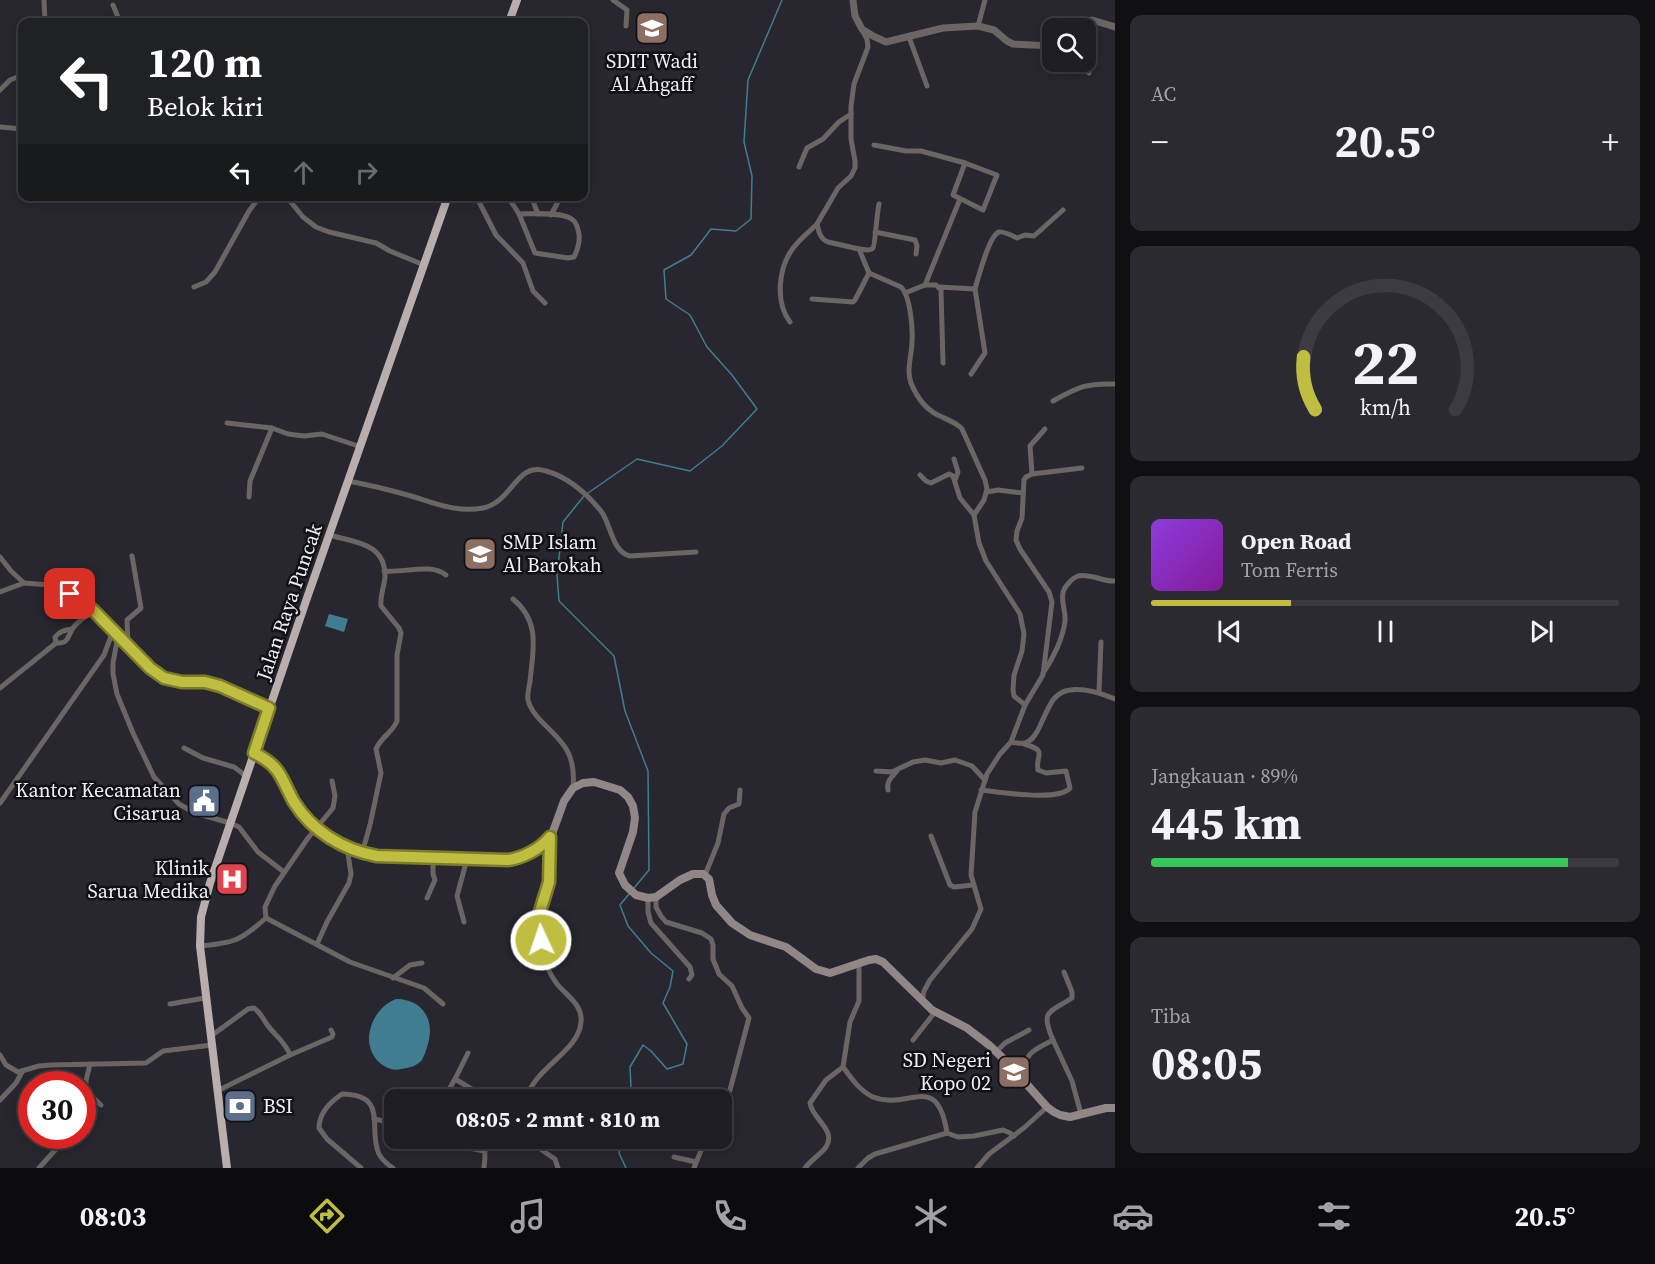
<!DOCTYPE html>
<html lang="id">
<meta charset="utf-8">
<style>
:root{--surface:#1e1d23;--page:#2b2a30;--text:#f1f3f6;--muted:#a1a2a6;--line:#3c3b41;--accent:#bfbe41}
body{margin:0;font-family:"Source Serif 4",serif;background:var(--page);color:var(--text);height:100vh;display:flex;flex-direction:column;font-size:22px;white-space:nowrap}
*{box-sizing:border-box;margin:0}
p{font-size:20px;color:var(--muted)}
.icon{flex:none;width:33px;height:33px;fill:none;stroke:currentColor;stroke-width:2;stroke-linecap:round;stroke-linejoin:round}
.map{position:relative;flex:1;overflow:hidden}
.details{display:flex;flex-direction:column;gap:15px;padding:15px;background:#101013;width:540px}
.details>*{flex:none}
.guide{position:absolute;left:18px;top:18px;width:570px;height:183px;border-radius:12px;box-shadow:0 3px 15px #0003,0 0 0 2px var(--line);background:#202124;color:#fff;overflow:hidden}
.controls{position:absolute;left:1042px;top:18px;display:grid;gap:12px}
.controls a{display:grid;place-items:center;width:54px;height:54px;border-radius:12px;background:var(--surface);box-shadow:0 3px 15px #0003,0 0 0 2px var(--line);font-size:30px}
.speed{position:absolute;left:18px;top:1071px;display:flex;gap:12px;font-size:30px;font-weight:700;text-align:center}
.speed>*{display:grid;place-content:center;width:78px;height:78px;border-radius:50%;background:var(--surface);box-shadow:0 3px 15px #0003,0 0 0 2px var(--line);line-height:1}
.speed .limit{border:9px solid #d22;background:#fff;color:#111}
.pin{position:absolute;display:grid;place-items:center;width:51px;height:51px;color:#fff;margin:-26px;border-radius:12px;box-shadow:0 3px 9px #0006}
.me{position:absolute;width:66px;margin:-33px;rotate:357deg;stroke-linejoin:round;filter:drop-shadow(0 0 4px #0008)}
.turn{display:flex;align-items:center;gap:21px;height:126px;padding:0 30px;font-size:27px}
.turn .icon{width:78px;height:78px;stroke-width:2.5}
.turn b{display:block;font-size:42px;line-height:51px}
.lanes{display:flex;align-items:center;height:57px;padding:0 30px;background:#0003;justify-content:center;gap:30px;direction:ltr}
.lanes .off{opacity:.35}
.big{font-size:45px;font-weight:700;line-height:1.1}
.details .tile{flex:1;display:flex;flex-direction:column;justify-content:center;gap:9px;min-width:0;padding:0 21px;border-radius:12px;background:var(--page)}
.details .dial{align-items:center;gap:0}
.dial svg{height:156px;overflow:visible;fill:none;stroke:var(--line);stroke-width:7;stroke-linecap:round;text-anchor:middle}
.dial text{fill:var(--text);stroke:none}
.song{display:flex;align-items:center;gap:18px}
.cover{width:72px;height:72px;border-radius:9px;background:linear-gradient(135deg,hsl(270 70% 55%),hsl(290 70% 35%))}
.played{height:6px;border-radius:3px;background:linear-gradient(90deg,var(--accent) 30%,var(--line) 30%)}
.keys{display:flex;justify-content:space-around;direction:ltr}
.heat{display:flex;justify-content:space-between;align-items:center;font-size:33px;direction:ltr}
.charge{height:9px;border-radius:4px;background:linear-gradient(90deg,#34c759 89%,var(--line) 0)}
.trip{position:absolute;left:384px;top:1089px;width:348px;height:60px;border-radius:12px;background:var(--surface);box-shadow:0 3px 15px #0003,0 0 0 2px var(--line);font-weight:700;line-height:60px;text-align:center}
.dock{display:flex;height:96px;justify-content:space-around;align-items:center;background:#0c0c0e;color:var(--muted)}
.dock .icon{width:42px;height:42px}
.dock .current{color:var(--accent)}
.dock b{font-size:27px;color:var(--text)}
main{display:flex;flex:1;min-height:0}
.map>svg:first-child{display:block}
.water{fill:#417d91}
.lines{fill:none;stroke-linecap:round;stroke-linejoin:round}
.stream{stroke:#417d91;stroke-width:1.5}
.minor{stroke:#6b6564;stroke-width:5}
.tertiary{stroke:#6b6564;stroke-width:7}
.secondary{stroke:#908786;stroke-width:8}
.trunk{stroke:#baaeac;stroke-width:8}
.route-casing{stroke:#7c7c2a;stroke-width:15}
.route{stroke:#bfbe41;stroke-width:10}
.labels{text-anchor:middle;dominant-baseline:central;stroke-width:5;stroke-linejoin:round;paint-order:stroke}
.poi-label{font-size:20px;fill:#efeff5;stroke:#111014;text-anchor:end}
.street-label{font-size:20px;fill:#efeff5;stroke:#111014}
</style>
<main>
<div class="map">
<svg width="1115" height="1168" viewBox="0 0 1115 1168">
<rect width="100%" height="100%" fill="#28272f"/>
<g class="water">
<polygon points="329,614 348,619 344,632 325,626"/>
<path d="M396 999C424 999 436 1022 427 1047 426 1051 424 1056 422 1060 417 1066 409 1068 401 1069 393 1071 386 1068 380 1063 358 1044 372 1008 396 999Z"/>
</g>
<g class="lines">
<g class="stream">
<polyline points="588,493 637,459 690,471 722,446 757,409 732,375 707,347 690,315 666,299 664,270 691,255 711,229 736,231 751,219 752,176 744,142 748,80 782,0"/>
<polyline points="584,496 563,522 557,575 559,601 614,656 625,711 648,771 649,870 634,888"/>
<polyline points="629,894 620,905 628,926 651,953 673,971 670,987 663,1003 687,1044 683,1064 667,1069 651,1051 643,1045 630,1067 631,1088 630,1100"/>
<polyline points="623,1138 619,1153 626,1168"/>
</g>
<g class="minor">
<polyline points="44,0 45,22"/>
<polyline points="613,0 627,10 626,26"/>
<polyline points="113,5 120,22"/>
<polyline points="978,26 985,0"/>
<path d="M862 30 867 39 868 47 854 84 851 106V139L855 161V168L851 176 838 188 817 224C819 232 820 239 828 242L859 249 869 273 901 287C910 295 913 328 912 341 912 355 906 370 911 383 917 398 927 411 942 417 950 421 957 423 962 429L985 480 987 489 984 500 974 515"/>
<polyline points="909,37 927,86"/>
<polyline points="1078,62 1089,73"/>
<polyline points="0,90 10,80 22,75"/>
<polyline points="0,127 22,129"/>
<polyline points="874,145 906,151 921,151 965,163"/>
<polygon points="965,163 997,175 983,210 953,195"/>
<polyline points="799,167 807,148 823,139 839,122 851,114"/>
<polyline points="286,196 303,217 316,227 329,232 376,243 390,251 424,265"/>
<polyline points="476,196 496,235 523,263 533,291 545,303"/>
<path d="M506 196 512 203 519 214 535 253 568 258 574 257C578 249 580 242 579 234 578 229 577 224 574 221 566 211 531 214 519 214"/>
<polyline points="531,196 538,214"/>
<polyline points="551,215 561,196"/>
<polyline points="875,232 915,240 917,246 916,254"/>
<path d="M859 249C864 249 869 252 873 248 875 246 877 211 879 204"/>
<polyline points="925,285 960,199"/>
<polyline points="194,287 206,282 215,272 249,211 260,196"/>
<polyline points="939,287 975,289 985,353 971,374"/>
<path d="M975 289C978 279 989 235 999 232 1003 231 1013 236 1017 238L1025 235 1034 236 1063 210"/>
<polyline points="905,293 925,285 936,285 941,290 943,363"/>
<polyline points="812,299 853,302 855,300 869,273"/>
<path d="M790 322C775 302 778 267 794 247 800 239 809 232 817 224"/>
<path d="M1053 401C1078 387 1086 383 1115 384"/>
<polyline points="227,423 272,428 288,434 304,436 322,434 361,447"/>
<polyline points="954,459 958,472 955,480"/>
<polyline points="1032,474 1030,446 1045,429"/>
<polyline points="920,475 926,481 931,483 949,474 953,476 960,498 974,515 979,543 986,561 1020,614 1024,634 1022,651 1014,675 1013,690 1014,696 1025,705"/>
<path d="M348 481C370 485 390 490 411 496 435 503 457 513 483 508 513 502 516 461 546 471 568 477 587 494 601 511 611 524 612 552 630 556L696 552"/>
<polyline points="987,492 998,490 1023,493"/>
<polyline points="249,497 250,481 272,428"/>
<path d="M329 535C354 542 386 543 385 577 384 587 380 596 381 606L399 628 401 633 397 655V721C393 732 381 737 376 749L381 773 370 825 362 853"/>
<polyline points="0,557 11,571 24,583 50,585 66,592 79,600 93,610 150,668 164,678 177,682 205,682 220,686 269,708"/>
<path d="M384 571C404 573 431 563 446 575"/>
<polyline points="0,592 24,583"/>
<path d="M513 599C541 622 533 650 530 681 529 687 527 694 528 700 530 709 537 717 543 723 565 744 576 755 573 788"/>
<polyline points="118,636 113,663 113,674 117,694 133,733 154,777 179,804 195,813 230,823 239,827 258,852 284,872"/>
<path d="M56 643 55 637C60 631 65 630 72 629"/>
<polyline points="128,645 127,620 141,608 132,556"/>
<path d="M1043 673C1053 659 1063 638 1065 621 1066 612 1061 603 1063 593 1064 587 1072 578 1078 576 1090 573 1103 582 1115 581"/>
<path d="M0 688 56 643C70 644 67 636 73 628 78 621 87 616 93 610"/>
<polyline points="1099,692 1101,642"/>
<path d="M1011 742C1016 743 1021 744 1025 743 1032 741 1035 735 1038 730 1043 720 1047 709 1053 700 1067 681 1098 692 1115 699"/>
<polyline points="184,748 203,758 234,767 246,776"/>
<polyline points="876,771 892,772 913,762 925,760 941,763 955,760 972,766 985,780"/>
<path d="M888 790C886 781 892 777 897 771"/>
<path d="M981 790C1000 792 1058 802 1070 788L1066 771 1046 773 1038 770C1035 754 1049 751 1024 744"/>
<polyline points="0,803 104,655 113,631"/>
<polyline points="931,836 950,885 954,887 973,885"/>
<polyline points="705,875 718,843 724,814 729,808 739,804 740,790"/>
<polyline points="656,897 656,907 661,916 666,922 702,933 711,939 713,945 713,959 719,974 732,986 742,1008 749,1018 730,1090 722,1108"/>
<polyline points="427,898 435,880 433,874 433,858"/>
<polyline points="648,898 648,912 651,923 690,967 692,975 689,979"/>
<polyline points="266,918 350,962 424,988 443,1004"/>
<polyline points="266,918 265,907 275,886 308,838 333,808 335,796 332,781"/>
<polyline points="464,922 457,896 467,859"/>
<polyline points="317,944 327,922 349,883 351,874 347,847"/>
<path d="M200 946C234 943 240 941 266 918"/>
<path d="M859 963V1001L850 1022 843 1067C851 1078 860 1091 873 1097 909 1111 937 1070 947 1133L958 1137 974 1136 1003 1130 1010 1133 1014 1136"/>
<polyline points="393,978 410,965 422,963"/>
<polyline points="922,1001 924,991 930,980 972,929 981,909 971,875 975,812 987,774 1000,754 1011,742 1025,705 1043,675 1052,602 1049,592 1020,549 1016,540 1017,531 1022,518 1024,480 1026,477 1032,474 1082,468"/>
<polyline points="170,1004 205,998"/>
<path d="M211 1036 248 1009 254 1008C260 1012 262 1017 266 1023 274 1035 285 1041 290 1055L217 1091"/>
<polyline points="913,1040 935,1012"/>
<polyline points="1053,1040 1072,1081 1081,1114"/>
<polyline points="996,1052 1005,1043 1029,1030"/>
<polyline points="0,1055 6,1065 18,1072 39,1066 51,1065 146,1063 163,1051 212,1045"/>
<polyline points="290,1055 332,1037 333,1034 331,1030"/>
<polyline points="90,1064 86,1081 86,1091 101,1105"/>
<path d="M1020 1077C1027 1052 1031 1051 1053 1040 1040 1010 1049 1013 1072 998V992L1064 972"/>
<polyline points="455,1079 468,1053"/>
<polyline points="0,1100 16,1083 22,1072"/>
<polyline points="443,1100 455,1079 490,1100"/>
<path d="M526 1100C533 1068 579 1052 581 1022 583 1005 567 996 557 984 552 977 547 968 545 960 542 948 536 926 539 914 541 904 547 894 549 883 552 869 549 852 551 837"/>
<polyline points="374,1119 394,1123"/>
<polyline points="438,1138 457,1146 485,1151"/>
<polyline points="484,1138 485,1157 484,1168"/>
<polyline points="524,1138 555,1159 558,1168"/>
<polyline points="678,1138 702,1146"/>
<polyline points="674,1157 696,1162"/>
<polyline points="39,1168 57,1148 64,1136"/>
<path d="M361 1168 327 1139 319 1128C319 1113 330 1102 342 1094 390 1095 367 1128 379 1154 382 1160 387 1164 393 1168"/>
<polyline points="694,1168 706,1138"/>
<path d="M805 1168C811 1160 821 1154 826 1147 837 1130 812 1119 810 1103L826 1080 843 1067"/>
<polyline points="858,1168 868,1158 875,1154 947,1133"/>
<polyline points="977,1168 989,1154 1025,1127 1047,1107"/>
</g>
<g class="tertiary">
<polyline points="853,0 855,16 862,29 873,36 886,42 943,28 978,26 994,30 1007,41 1013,44 1053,46"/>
<polyline points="1084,28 1085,23 1092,20 1115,27"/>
</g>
<path class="secondary" d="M254 753C282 767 280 778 294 802 312 833 347 853 383 857L508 860 517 858 539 847 551 837 564 801 573 788 583 783 594 782 620 790 628 797 633 806 635 818 633 832 619 873 625 885 636 895 648 898 656 897 680 880 693 874H703L709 879 712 895 716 905 732 923 750 935 786 947 816 969 830 973 869 960 876 959 883 962 932 1010 967 1028 989 1045 1007 1062 1047 1107 1054 1112 1060 1115 1070 1117 1106 1108H1115"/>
<g class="trunk">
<polyline points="509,22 517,0"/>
<polyline points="227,1168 200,946 201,917 210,883 307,598 448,196"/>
</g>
</g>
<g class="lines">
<g class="route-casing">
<path id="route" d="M70 594 93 610 150 668 164 678 182 682H205L220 686 269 708 254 753C282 767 280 777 294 802 312 831 343 850 377 856L508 860C523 858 540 849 550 837L549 882 538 918 541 940"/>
</g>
<use href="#route" class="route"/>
</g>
<defs>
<g id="school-square" transform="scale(1.725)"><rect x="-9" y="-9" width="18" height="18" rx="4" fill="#8d6e63" stroke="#111014"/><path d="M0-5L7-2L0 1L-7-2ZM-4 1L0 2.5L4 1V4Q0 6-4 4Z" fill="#fff"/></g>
<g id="civic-square" transform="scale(1.725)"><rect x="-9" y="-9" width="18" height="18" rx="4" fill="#5c6f8a" stroke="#111014"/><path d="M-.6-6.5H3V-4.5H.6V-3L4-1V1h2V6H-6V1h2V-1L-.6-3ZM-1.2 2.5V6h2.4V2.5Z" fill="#fff"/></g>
<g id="hospital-square" transform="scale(1.725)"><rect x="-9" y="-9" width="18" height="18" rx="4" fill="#e0444e" stroke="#111014"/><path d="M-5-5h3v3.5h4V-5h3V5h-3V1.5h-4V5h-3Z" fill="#fff"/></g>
<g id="bank-square" transform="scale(1.725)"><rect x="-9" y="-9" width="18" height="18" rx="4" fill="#5c6f8a" stroke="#111014"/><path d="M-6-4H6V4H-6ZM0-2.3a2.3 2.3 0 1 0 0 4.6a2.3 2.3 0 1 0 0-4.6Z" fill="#fff"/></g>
</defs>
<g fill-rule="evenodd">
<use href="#school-square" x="652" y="28"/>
<use href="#school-square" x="480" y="554"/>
<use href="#civic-square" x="204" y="801"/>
<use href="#hospital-square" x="232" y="879"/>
<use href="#school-square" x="1014" y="1072"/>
<use href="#bank-square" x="240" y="1106"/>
</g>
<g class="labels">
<g class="poi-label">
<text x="652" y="61" text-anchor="middle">SDIT Wadi<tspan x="652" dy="23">Al Ahgaff</tspan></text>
<text x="503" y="542" text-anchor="start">SMP Islam<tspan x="503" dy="23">Al Barokah</tspan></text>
<text x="181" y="790">Kantor Kecamatan<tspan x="181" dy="23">Cisarua</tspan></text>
<text x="209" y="868">Klinik<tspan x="209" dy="23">Sarua Medika</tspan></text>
<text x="991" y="1060">SD Negeri<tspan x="991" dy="23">Kopo 02</tspan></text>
<text x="263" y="1106" text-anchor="start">BSI</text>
</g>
<g class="street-label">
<text transform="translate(289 602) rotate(-71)">Jalan Raya Puncak</text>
</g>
</g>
</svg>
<div class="controls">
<a><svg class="icon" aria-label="search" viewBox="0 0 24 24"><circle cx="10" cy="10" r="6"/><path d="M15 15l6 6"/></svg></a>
</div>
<div class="speed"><div class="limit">30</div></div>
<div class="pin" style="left:70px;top:594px;background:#d93025"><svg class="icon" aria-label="arrive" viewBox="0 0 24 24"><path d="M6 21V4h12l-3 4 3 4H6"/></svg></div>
<svg class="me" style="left:541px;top:940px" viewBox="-20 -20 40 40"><circle r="17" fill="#bfbe41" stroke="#fff" stroke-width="3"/><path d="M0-11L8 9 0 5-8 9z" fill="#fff"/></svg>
<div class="trip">08:05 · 2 mnt · 810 m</div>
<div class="guide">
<div class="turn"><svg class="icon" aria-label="left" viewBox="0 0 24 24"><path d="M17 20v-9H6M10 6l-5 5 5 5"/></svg><div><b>120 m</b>Belok kiri</div></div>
<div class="lanes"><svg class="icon" aria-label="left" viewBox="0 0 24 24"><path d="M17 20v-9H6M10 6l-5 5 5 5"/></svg><svg class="icon off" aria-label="ahead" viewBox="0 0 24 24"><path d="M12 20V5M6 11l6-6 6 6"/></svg><svg class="icon off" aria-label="right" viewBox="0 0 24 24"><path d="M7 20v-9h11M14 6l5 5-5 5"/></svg></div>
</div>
</div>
<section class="details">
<div class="tile"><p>AC</p>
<div class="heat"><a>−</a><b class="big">20.5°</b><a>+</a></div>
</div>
<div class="tile dial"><svg viewBox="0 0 100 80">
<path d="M14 69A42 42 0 1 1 86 69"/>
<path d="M14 69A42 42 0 0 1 8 42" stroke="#bfbe41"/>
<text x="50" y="56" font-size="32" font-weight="700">22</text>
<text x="50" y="72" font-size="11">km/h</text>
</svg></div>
<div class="tile">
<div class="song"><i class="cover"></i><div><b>Open Road</b><p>Tom Ferris</p></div></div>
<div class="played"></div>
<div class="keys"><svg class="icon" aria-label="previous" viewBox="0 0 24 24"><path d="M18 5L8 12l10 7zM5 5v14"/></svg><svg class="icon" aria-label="pause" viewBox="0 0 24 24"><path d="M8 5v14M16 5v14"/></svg><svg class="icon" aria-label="next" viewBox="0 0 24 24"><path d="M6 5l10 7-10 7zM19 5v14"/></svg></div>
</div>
<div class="tile"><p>Jangkauan · 89%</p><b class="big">445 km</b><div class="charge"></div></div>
<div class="tile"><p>Tiba</p><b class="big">08:05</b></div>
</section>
</main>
<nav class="dock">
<b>08:03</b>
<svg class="icon current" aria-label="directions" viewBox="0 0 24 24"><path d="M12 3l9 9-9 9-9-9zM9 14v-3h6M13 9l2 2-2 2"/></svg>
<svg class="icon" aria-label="music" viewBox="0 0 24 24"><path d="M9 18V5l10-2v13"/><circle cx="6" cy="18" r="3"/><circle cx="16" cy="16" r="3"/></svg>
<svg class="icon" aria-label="phone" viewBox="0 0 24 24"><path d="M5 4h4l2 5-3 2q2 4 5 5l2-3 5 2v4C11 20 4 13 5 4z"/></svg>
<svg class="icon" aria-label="climate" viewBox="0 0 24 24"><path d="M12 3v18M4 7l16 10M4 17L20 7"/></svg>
<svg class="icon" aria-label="car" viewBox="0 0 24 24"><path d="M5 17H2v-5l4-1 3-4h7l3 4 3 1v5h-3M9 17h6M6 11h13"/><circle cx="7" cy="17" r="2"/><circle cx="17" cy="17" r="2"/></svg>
<svg class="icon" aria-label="filters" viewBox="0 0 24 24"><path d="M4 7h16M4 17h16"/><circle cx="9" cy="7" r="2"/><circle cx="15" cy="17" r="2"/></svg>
<b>20.5°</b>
</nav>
